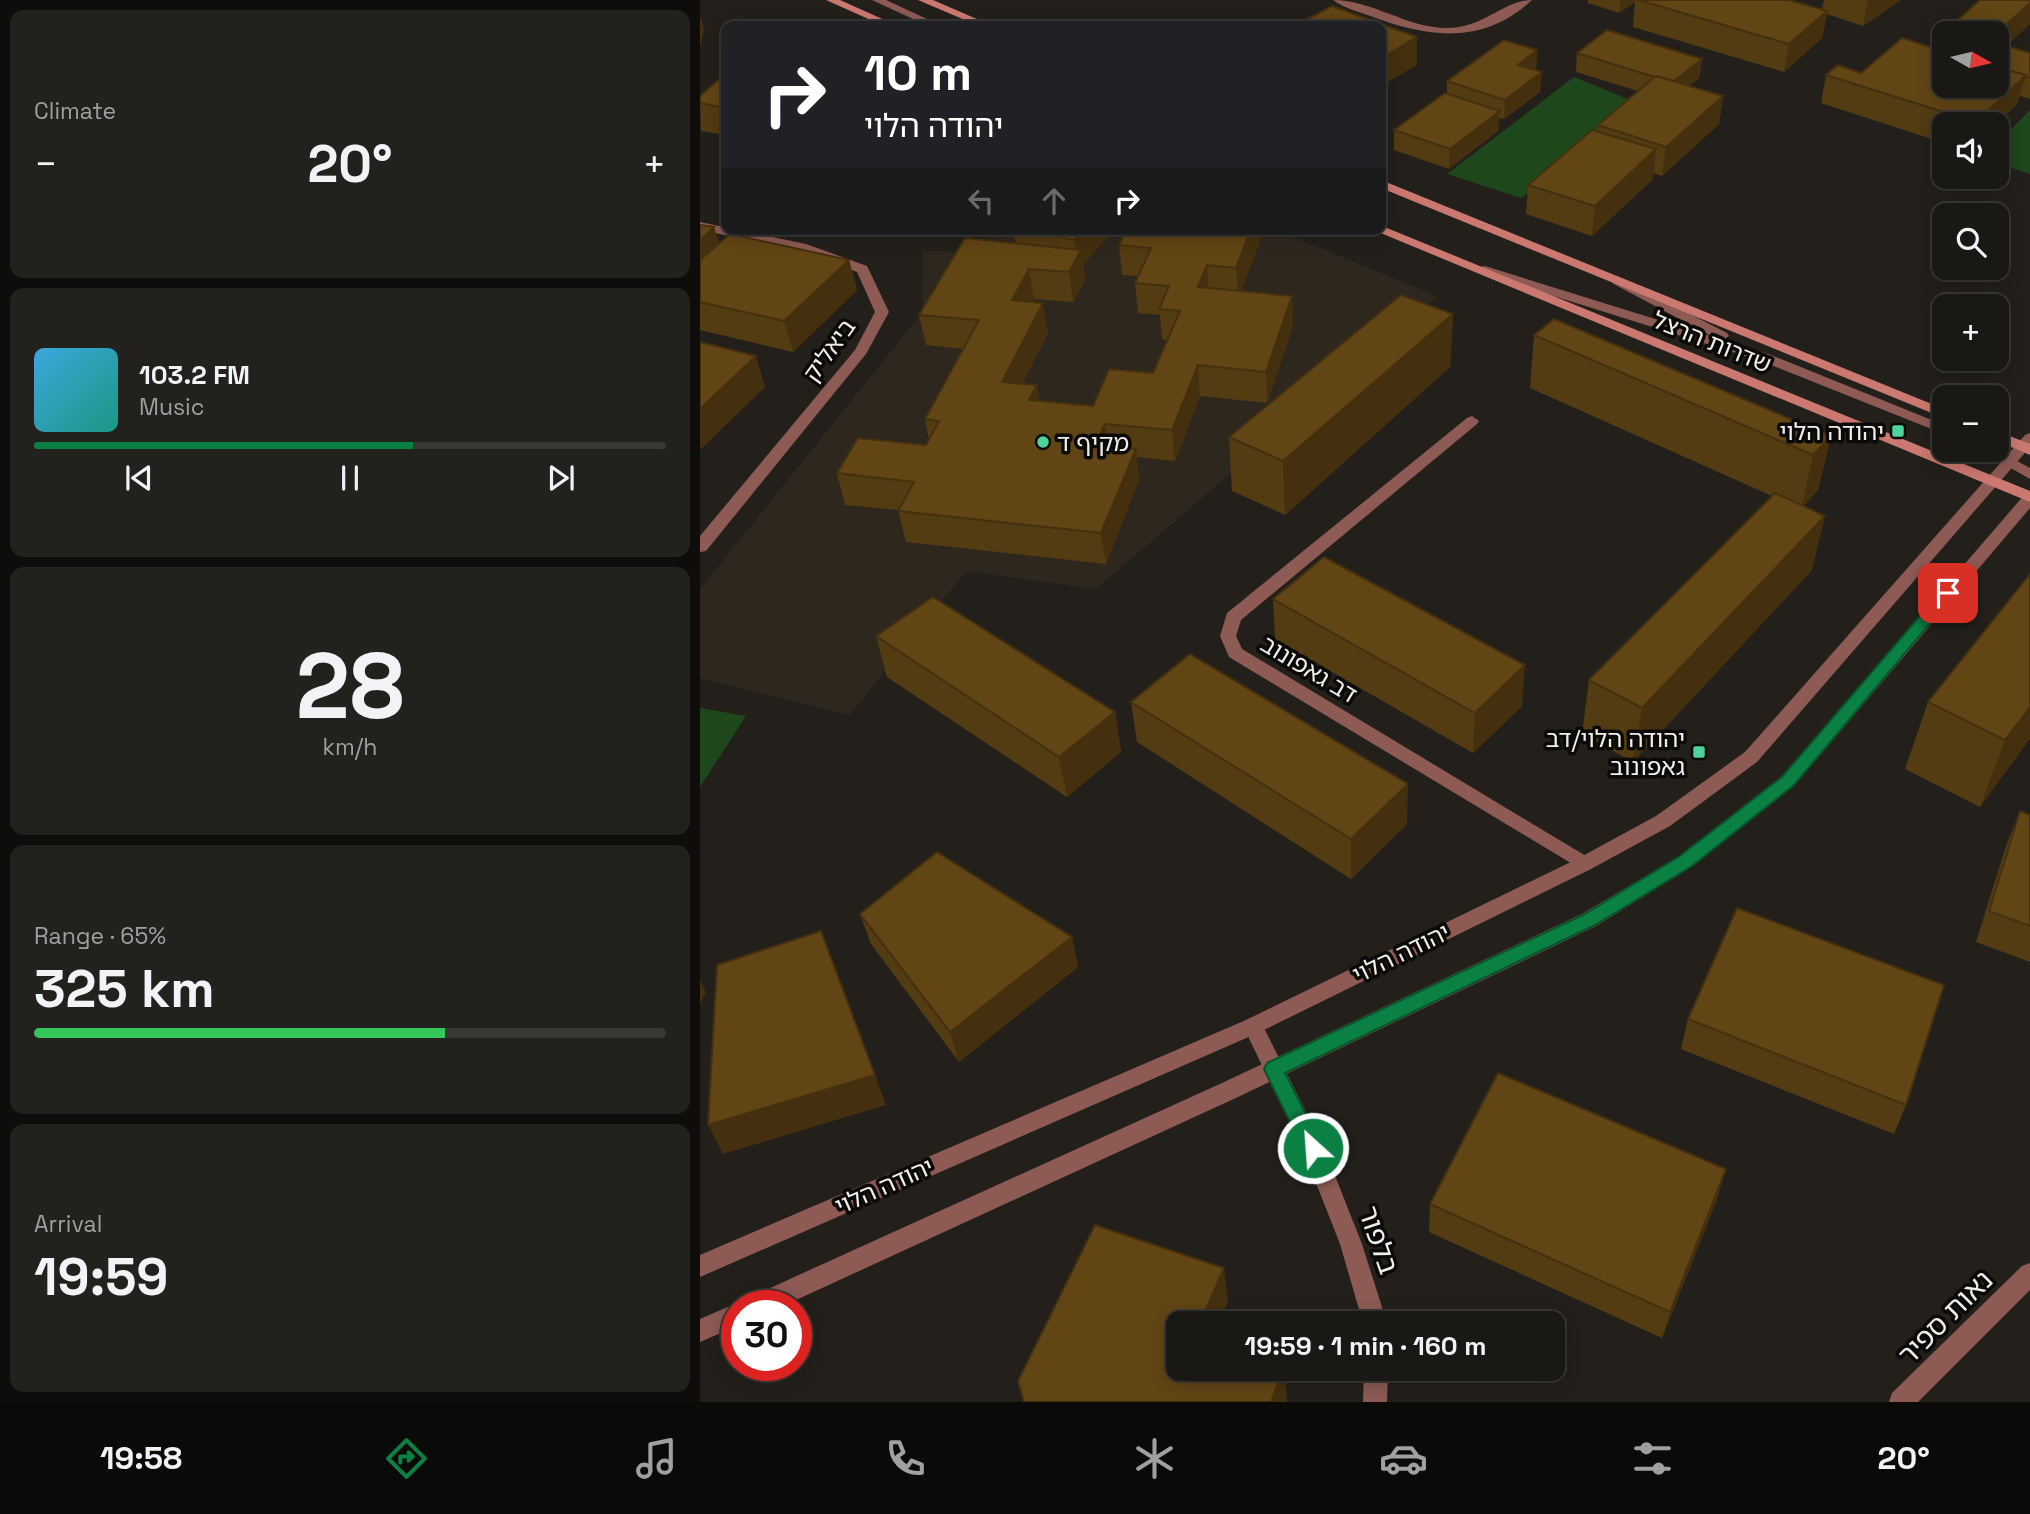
<!DOCTYPE html>
<meta charset="utf-8">
<style>
:root{--surface:#1a1815;--page:#23211e;--text:#f1f3f6;--muted:#9fa0a0;--line:#383734;--accent:#0b8043}
body{margin:0;font-family:"Space Grotesk","Noto Sans Hebrew",sans-serif;background:var(--page);color:var(--text);height:100vh;display:flex;flex-direction:column;font-size:26px;white-space:nowrap}
*{box-sizing:border-box;margin:0}
p{font-size:23px;color:var(--muted)}
.icon{flex:none;width:38px;height:38px;fill:none;stroke:currentColor;stroke-width:2;stroke-linecap:round;stroke-linejoin:round}
.map{position:relative;flex:1;overflow:hidden}
.details{display:flex;flex-direction:column;gap:10px;padding:10px;background:#0e0d0c;width:700px}
.details>*{flex:none}
.guide{position:absolute;left:21px;top:21px;width:665px;height:214px;border-radius:14px;box-shadow:0 4px 18px #0003,0 0 0 2px var(--line);background:#202124;color:#fff;overflow:hidden}
.needle{width:46px;rotate:98deg}
.controls{position:absolute;left:1232px;top:21px;display:grid;gap:14px}
.controls a{display:grid;place-items:center;width:77px;height:77px;border-radius:14px;background:var(--surface);box-shadow:0 4px 18px #0003,0 0 0 2px var(--line);font-size:35px}
.speed{position:absolute;left:21px;top:1290px;display:flex;gap:14px;font-size:35px;font-weight:700;text-align:center}
.speed>*{display:grid;place-content:center;width:91px;height:91px;border-radius:50%;background:var(--surface);box-shadow:0 4px 18px #0003,0 0 0 2px var(--line);line-height:1}
.speed .limit{border:10px solid #d22;background:#fff;color:#111}
.pin{position:absolute;display:grid;place-items:center;width:60px;height:60px;color:#fff;margin:-30px;border-radius:14px;box-shadow:0 4px 10px #0006}
.me{position:absolute;width:77px;margin:-38px;rotate:334deg;stroke-linejoin:round;filter:drop-shadow(0 0 5px #0008)}
.turn{display:flex;align-items:center;gap:24px;height:147px;padding:0 28px;font-size:32px}
.turn .icon{width:91px;height:91px;stroke-width:2.5}
.turn b{display:block;font-size:49px;line-height:60px}
.lanes{display:flex;align-items:center;height:66px;padding:0 28px;background:#0003;justify-content:center;gap:35px;direction:ltr}
.lanes .off{opacity:.35}
.big{font-size:52px;font-weight:700;line-height:1.1}
.details .tile{flex:1;display:flex;flex-direction:column;justify-content:center;gap:10px;min-width:0;padding:0 24px;border-radius:14px;background:var(--page)}
.details .dial{align-items:center;gap:0}
.dial b{font-size:91px;line-height:1}
.song{display:flex;align-items:center;gap:21px}
.cover{width:84px;height:84px;border-radius:10px;background:linear-gradient(135deg,hsl(200 70% 55%),hsl(170 70% 35%))}
.played{height:7px;border-radius:4px;background:linear-gradient(90deg,var(--accent) 60%,var(--line) 60%)}
.keys{display:flex;justify-content:space-around;direction:ltr}
.heat{display:flex;justify-content:space-between;align-items:center;font-size:38px;direction:ltr}
.charge{height:10px;border-radius:5px;background:linear-gradient(90deg,#34c759 65%,var(--line) 0)}
.trip{position:absolute;left:466px;top:1311px;width:399px;height:70px;border-radius:14px;background:var(--surface);box-shadow:0 4px 18px #0003,0 0 0 2px var(--line);font-weight:700;line-height:70px;text-align:center}
.dock{display:flex;height:112px;justify-content:space-around;align-items:center;background:#0a0a08;color:var(--muted)}
.dock .icon{width:49px;height:49px}
.dock .active{color:var(--accent)}
.dock b{font-size:32px;color:var(--text)}
main{display:flex;flex:1;min-height:0}
.map>svg:first-child{display:block}
.built{fill:#2e271e}
.green{fill:#1e471b}
.lines{fill:none;stroke-linecap:round;stroke-linejoin:round}
.service{fill:#8d5a54;fill-rule:evenodd}
.minor{fill:#8d5a54;fill-rule:evenodd}
.tertiary{fill:#8d5a54;fill-rule:evenodd}
.secondary{fill:#cb7970;fill-rule:evenodd}
.wall{fill:#533b12}
.shaded-wall{fill:#44300f}
.building{fill:#614515;stroke:#44300f;stroke-width:2}
.route{fill:#0b8043;stroke:#07532c;stroke-width:2}
.poi-dot{fill:#4bd49b;stroke:#0b0a08;stroke-width:2.5}
.labels{text-anchor:middle;dominant-baseline:central;stroke-width:7;stroke-linejoin:round;paint-order:stroke}
.street-label{font-size:24px;fill:#f0eeeb;stroke:#0b0a08}
.poi-label{font-size:24px;fill:#f0eeeb;stroke:#0b0a08;text-anchor:end}
.near-street-label{font-size:28px;fill:#f0eeeb;stroke:#0b0a08}
</style>
<main>
<section class="details">
<div class="tile"><p>Climate</p>
<div class="heat"><a>−</a><b class="big">20°</b><a>+</a></div>
</div>
<div class="tile">
<div class="song"><i class="cover"></i><div><b>103.2 FM</b><p>Music</p></div></div>
<div class="played"></div>
<div class="keys"><svg class="icon" aria-label="previous" viewBox="0 0 24 24"><path d="M18 5L8 12l10 7zM5 5v14"/></svg><svg class="icon" aria-label="pause" viewBox="0 0 24 24"><path d="M8 5v14M16 5v14"/></svg><svg class="icon" aria-label="next" viewBox="0 0 24 24"><path d="M6 5l10 7-10 7zM19 5v14"/></svg></div>
</div>
<div class="tile dial"><b>28</b><p>km/h</p></div>
<div class="tile"><p>Range · 65%</p><b class="big">325 km</b><div class="charge"></div></div>
<div class="tile"><p>Arrival</p><b class="big">19:59</b></div>
</section>
<div class="map">
<svg width="1330" height="1402" viewBox="0 0 1330 1402">
<rect width="100%" height="100%" fill="#23201c"/>
<polygon class="built" points="299,229 574,229 737,296 396,589 266,571 150,715 0,678 0,589 222,313 223,251 276,252"/>
<g class="green">
<polygon points="874,77 942,105 821,198 747,174"/>
<polygon points="1330,110 1330,174 1297,163 1297,144"/>
<polygon points="0,708 46,716 0,787"/>
</g>
<g class="lines">
<g class="service">
<polygon points="172,0 186,0 242,26 228,26"/>
<polygon points="785,266 1013,337 912,283 919,279 924,280 1027,333 1029,336 1023,340 1071,355 1244,425 1244,434 1061,361 780,273 780,267"/>
<polygon points="1279,450 1297,450 1330,468 1330,479"/>
</g>
<g class="minor">
<path d="M633 0C672 0 707 28 747 28 784 28 803 0 832 0 784 45 730 38 673 17 660 12 643 8 633 0Z"/>
<polygon points="0,222 106,244 167,266 189,312 166,354 6,551 0,552 0,536 155,350 175,312 157,272 98,250 0,230"/>
<polygon points="772,416 779,421 777,424 541,620 536,636 542,649 891,859 894,864 891,869 884,871 529,657 520,636 527,613 767,418"/>
<polygon points="553,1017 560,1020 624,1148 662,1244 687,1323 663,1323 640,1244 603,1150 543,1026 546,1020"/>
<polygon points="1330,1263 1330,1290 1218,1402 1189,1402 1192,1393 1322,1266"/>
<polygon points="664,1368 688,1368 687,1402 663,1402"/>
</g>
<g class="tertiary">
<polygon points="1330,433 1330,447 1057,762 970,826 891,869 560,1032 0,1277 0,1255 546,1020 877,859 956,816 1045,752 1325,435"/>
<polygon points="1330,493 1330,508 1094,786 993,866 896,926 538,1097 83,1306 45,1306 48,1298 522,1083 882,914 979,856 1082,776 1325,494"/>
<polygon points="37,1303 44,1306 37,1306 37,1326 0,1342 0,1319"/>
</g>
<g class="secondary">
<polygon points="126,0 140,0 198,26 184,26"/>
<polygon points="218,0 233,0 293,26 279,26"/>
<polygon points="681,180 1244,409 1244,418 681,188"/>
<polygon points="682,226 1330,491 1330,502 671,229 681,229"/>
<polygon points="1297,431 1330,444 1330,455 1297,441"/>
</g>
</g>
<g class="wall">
<polygon points="888,0 1089,0 1122,9 1124,0 1201,0 1163,26 1127,14 1122,38 1084,72 933,27 935,2 919,13 888,3"/>
<polygon points="1330,24 1297,54 1297,33 1249,33 1251,26"/>
<polygon points="837,50 836,69 835,70 840,92 804,119 799,118 798,131 749,169 694,150 694,130 747,94 747,81"/>
<polygon points="877,53 1002,59 999,78 989,86 1023,96 1019,124 962,176 953,173 953,179 892,236 826,214 828,185 897,131 898,125 938,91 876,72"/>
<polygon points="1330,53 1330,99 1320,96 1317,104 1296,124 1244,124 1244,143 1121,103 1126,75 1161,73 1244,86"/>
<polygon points="26,73 26,135 1,131 0,96"/>
<polygon points="0,225 14,227 19,243 149,260 157,290 93,352 0,330"/>
<polygon points="313,229 414,229 383,264 385,280 373,302 334,299 332,302 348,333 322,384 339,401 393,406 453,373 467,340 462,339 460,315 438,313 435,283 438,276 422,275 419,245 426,229 559,229 560,241 541,291 592,296 593,326 567,403 500,396 475,461 437,457 439,480 406,564 206,542 198,510 145,505 137,473 226,445 229,440 225,419 263,349 226,345 219,315 316,243"/>
<polygon points="753,314 750,367 585,515 532,491 529,437"/>
<polygon points="834,335 1131,436 1118,490 1103,506 1112,570 933,762 882,734 889,680 1072,496 830,388"/>
<polygon points="573,599 822,706 773,753 575,639"/>
<polygon points="176,636 415,712 421,752 367,797 187,677"/>
<polygon points="431,702 707,824 651,879 437,742"/>
<polygon points="1228,702 1330,738 1280,807 1205,769"/>
<polygon points="1320,811 1330,815 1330,962 1276,942 1307,843"/>
<polygon points="160,914 378,967 259,1062 171,944"/>
<polygon points="988,1019 1206,1105 1194,1134 981,1049"/>
<polygon points="1018,1197 962,1338 729,1232 730,1204"/>
</g>
<g class="shaded-wall">
<polygon points="921,0 936,0 935,2 919,13"/>
<polygon points="1168,0 1201,0 1163,26"/>
<polygon points="1330,3 1330,24 1297,54 1297,33"/>
<polygon points="1127,11 1122,38 1084,72 1089,44"/>
<polygon points="0,16 4,29 0,47"/>
<polygon points="717,37 717,65 681,86 681,58"/>
<polygon points="837,50 836,69 816,84 818,65"/>
<polygon points="1002,59 999,78 970,102 973,82"/>
<polygon points="842,72 840,92 804,119 805,100"/>
<polygon points="1326,75 1317,104 1296,124 1275,124 1276,122"/>
<polygon points="1023,96 1019,124 962,176 966,147"/>
<polygon points="800,111 798,131 749,169 750,149"/>
<polygon points="956,149 953,179 892,236 895,206"/>
<polygon points="14,227 20,248 0,266 0,240"/>
<polygon points="384,229 414,229 383,264 385,280 373,302 369,272 377,258 374,240"/>
<polygon points="551,229 559,229 560,241 538,298 536,268"/>
<polygon points="149,260 157,290 93,352 84,321"/>
<polygon points="507,265 509,295 498,287"/>
<polygon points="329,269 334,299 317,330 312,300"/>
<polygon points="592,296 593,326 567,403 566,372"/>
<polygon points="343,303 348,333 307,413 302,382"/>
<polygon points="753,314 750,367 585,515 583,461"/>
<polygon points="56,356 65,387 0,450 0,409"/>
<polygon points="498,365 500,396 475,461 472,430"/>
<polygon points="337,385 342,416 329,400"/>
<polygon points="405,424 410,455 396,445"/>
<polygon points="1131,436 1118,490 1101,509 1113,455"/>
<polygon points="436,449 439,480 406,564 401,533"/>
<polygon points="1125,516 1112,570 933,762 942,708"/>
<polygon points="825,665 822,706 773,753 775,713"/>
<polygon points="1330,707 1330,738 1280,807 1305,740"/>
<polygon points="415,712 421,752 367,797 359,757"/>
<polygon points="708,784 707,824 651,879 651,839"/>
<polygon points="372,937 378,967 259,1062 250,1032"/>
<polygon points="0,980 6,993 0,1004"/>
<polygon points="175,1075 186,1105 23,1154 8,1125"/>
<polygon points="1026,1169 1018,1197 962,1338 970,1312"/>
<polygon points="524,1268 528,1302 519,1323 500,1323"/>
<polygon points="585,1368 587,1402 571,1402"/>
</g>
<g class="building">
<polygon points="938,0 1089,0 1127,11 1089,44"/>
<polygon points="1280,0 1330,0 1330,3 1297,33 1276,33 1251,26"/>
<polygon points="632,6 717,37 681,58 681,26 594,26"/>
<polygon points="907,30 1002,59 974,81 956,76 955,77 877,53"/>
<polygon points="1202,38 1244,51 1244,86 1297,86 1297,67 1326,75 1276,122 1126,75 1138,65 1161,73"/>
<polygon points="804,40 837,50 818,65 842,72 805,100 747,81"/>
<polygon points="1311,47 1330,53 1330,78 1324,77 1326,75 1297,67 1297,61"/>
<polygon points="26,73 26,108 0,103 0,96"/>
<polygon points="956,76 1023,96 966,147 898,125"/>
<polygon points="745,93 800,111 750,149 694,130"/>
<polygon points="892,130 956,149 895,206 828,185"/>
<polygon points="0,225 14,227 0,240"/>
<polygon points="323,229 384,229 374,240"/>
<polygon points="426,229 551,229 536,268 507,265 498,287 592,296 566,372 498,365 472,430 405,424 396,445 436,449 401,533 198,511 214,482 137,473 158,438 226,445 239,421 225,419 279,320 219,315 265,238 381,250 369,272 329,269 312,300 343,303 302,382 337,385 329,400 393,406 409,369 453,373 480,311 459,309 469,286 435,283 451,248 419,245"/>
<polygon points="30,234 149,260 84,321 0,302 0,260"/>
<polygon points="701,295 753,314 583,461 529,437"/>
<polygon points="854,319 1131,436 1113,455 834,335"/>
<polygon points="0,342 56,356 0,409"/>
<polygon points="1075,493 1125,516 942,708 889,680"/>
<polygon points="624,557 825,665 775,713 573,599"/>
<polygon points="1330,574 1330,707 1305,740 1228,702"/>
<polygon points="233,597 415,712 359,757 176,636"/>
<polygon points="490,654 708,784 651,839 431,702"/>
<polygon points="1320,811 1330,815 1330,926 1289,911"/>
<polygon points="237,852 372,937 250,1032 160,914"/>
<polygon points="1037,908 1244,985 1206,1105 988,1019"/>
<polygon points="121,931 175,1075 8,1125 17,965"/>
<polygon points="798,1073 1026,1169 970,1312 730,1204"/>
<polygon points="395,1225 524,1268 500,1323 478,1323 478,1368 584,1368 571,1402 324,1402 318,1381"/>
</g>
<polygon class="route" points="1248,587 1253,589 1256,593 1253,596 1094,785 992,866 895,925 585,1073 623,1148 620,1155 613,1157 606,1155 564,1069 567,1063 883,915 980,856 1082,777 1243,589"/>
<g class="poi-dot">
<rect x="1191" y="424" width="14" height="14" rx="3.5"/>
<circle cx="343" cy="442" r="7"/>
<rect x="992" y="745" width="14" height="14" rx="3.5"/>
</g>
<g class="labels">
<g class="street-label">
<text transform="translate(1012 342) rotate(22)">שדרות הרצל</text>
<text transform="translate(129 350) rotate(-54)">ביאליק</text>
<text transform="translate(609 669) rotate(31)">דב גאפונוב</text>
<text transform="translate(701 953) rotate(-26)">יהודה הלוי</text>
<text transform="translate(184 1186) rotate(-24)">יהודה הלוי</text>
</g>
<g class="poi-label">
<text x="1184" y="431">יהודה הלוי</text>
<text x="357" y="442" text-anchor="start">מקיף ד</text>
<text x="985" y="738">יהודה הלוי/דב<tspan x="985" dy="28">גאפונוב</tspan></text>
</g>
<g class="near-street-label">
<text transform="translate(679 1240) rotate(71)">בלפור</text>
<text transform="translate(1245 1317) rotate(-45)">נאות ספיר</text>
</g>
</g>
</svg>
<div class="controls">
<a><svg class="needle" viewBox="-14 -14 28 28"><path d="M0-13l5 13h-10z" fill="#e53935"/><path d="M0 13l5-13h-10z" fill="#9fa0a0"/></svg></a>
<a><svg class="icon" aria-label="sound" viewBox="0 0 24 24"><path d="M4 9h4l5-4v14l-5-4H4zM17 9q2 3 0 6"/></svg></a>
<a><svg class="icon" aria-label="search" viewBox="0 0 24 24"><circle cx="10" cy="10" r="6"/><path d="M15 15l6 6"/></svg></a>
<a>+</a>
<a>−</a>
</div>
<div class="speed"><div class="limit">30</div></div>
<div class="pin" style="left:1248px;top:593px;background:#d93025"><svg class="icon" aria-label="arrive" viewBox="0 0 24 24"><path d="M6 21V4h12l-3 4 3 4H6"/></svg></div>
<svg class="me" style="left:613px;top:1148px" viewBox="-20 -20 40 40"><circle r="17" fill="#0b8043" stroke="#fff" stroke-width="3"/><path d="M0-11L8 9 0 5-8 9z" fill="#fff"/></svg>
<div class="trip">19:59 · 1 min · 160 m</div>
<div class="guide">
<div class="turn"><svg class="icon" aria-label="right" viewBox="0 0 24 24"><path d="M7 20v-9h11M14 6l5 5-5 5"/></svg><div><b>10 m</b>יהודה הלוי</div></div>
<div class="lanes"><svg class="icon off" aria-label="left" viewBox="0 0 24 24"><path d="M17 20v-9H6M10 6l-5 5 5 5"/></svg><svg class="icon off" aria-label="ahead" viewBox="0 0 24 24"><path d="M12 20V5M6 11l6-6 6 6"/></svg><svg class="icon" aria-label="right" viewBox="0 0 24 24"><path d="M7 20v-9h11M14 6l5 5-5 5"/></svg></div>
</div>
</div>
</main>
<nav class="dock">
<b>19:58</b>
<svg class="icon active" aria-label="directions" viewBox="0 0 24 24"><path d="M12 3l9 9-9 9-9-9zM9 14v-3h6M13 9l2 2-2 2"/></svg>
<svg class="icon" aria-label="music" viewBox="0 0 24 24"><path d="M9 18V5l10-2v13"/><circle cx="6" cy="18" r="3"/><circle cx="16" cy="16" r="3"/></svg>
<svg class="icon" aria-label="phone" viewBox="0 0 24 24"><path d="M5 4h4l2 5-3 2q2 4 5 5l2-3 5 2v4C11 20 4 13 5 4z"/></svg>
<svg class="icon" aria-label="climate" viewBox="0 0 24 24"><path d="M12 3v18M4 7l16 10M4 17L20 7"/></svg>
<svg class="icon" aria-label="car" viewBox="0 0 24 24"><path d="M5 17H2v-5l4-1 3-4h7l3 4 3 1v5h-3M9 17h6M6 11h13"/><circle cx="7" cy="17" r="2"/><circle cx="17" cy="17" r="2"/></svg>
<svg class="icon" aria-label="filters" viewBox="0 0 24 24"><path d="M4 7h16M4 17h16"/><circle cx="9" cy="7" r="2"/><circle cx="15" cy="17" r="2"/></svg>
<b>20°</b>
</nav>
